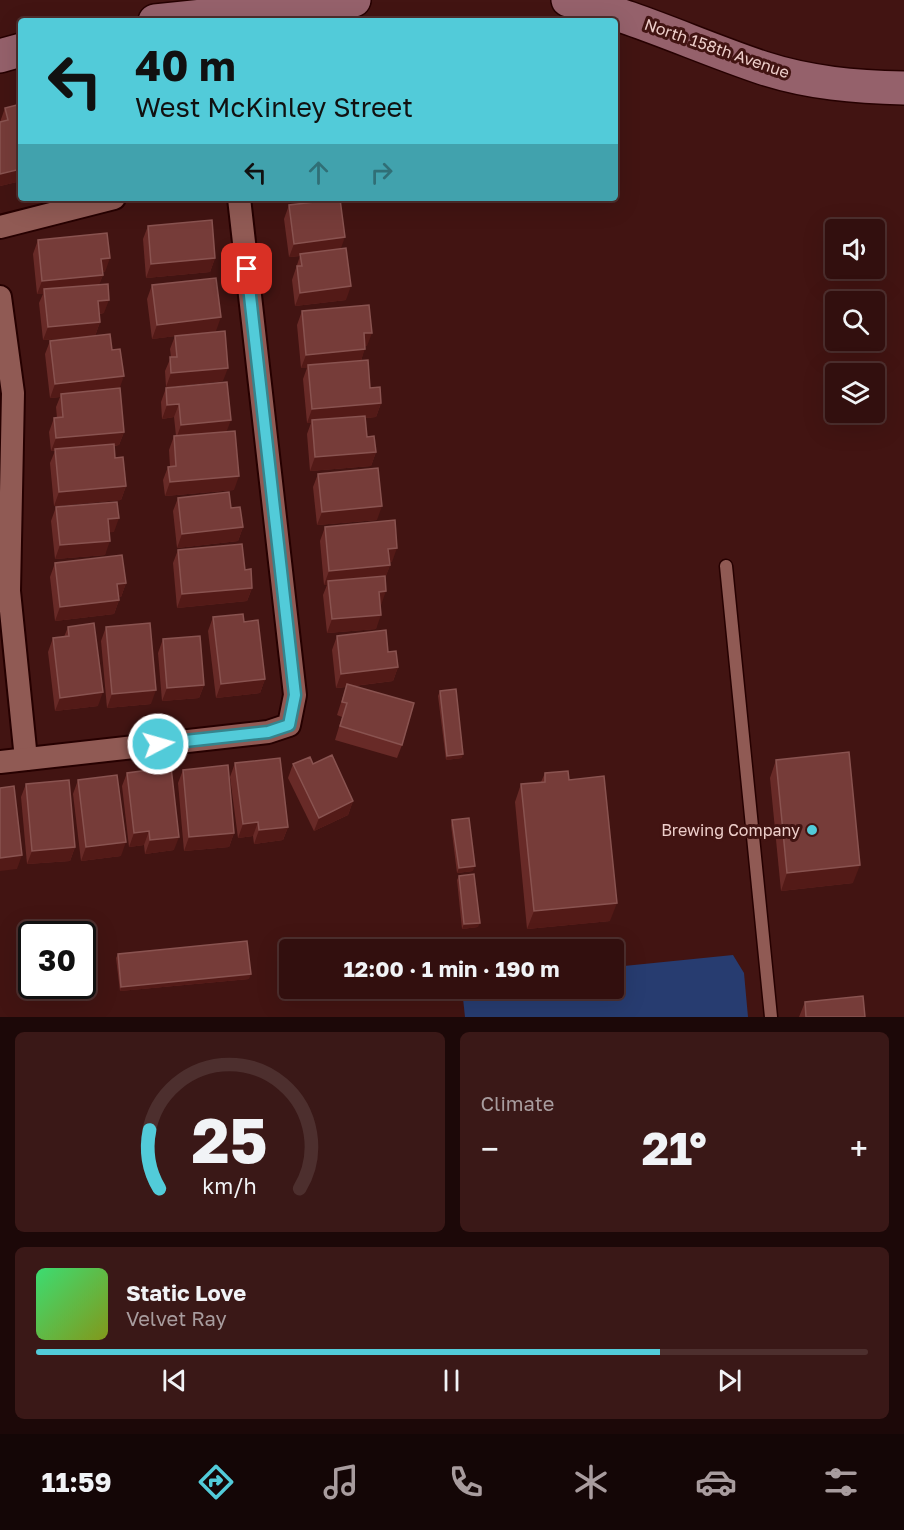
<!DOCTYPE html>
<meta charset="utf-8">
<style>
:root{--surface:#320f0e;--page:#3a1817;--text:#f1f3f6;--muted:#a89c9e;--line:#4d2f2e;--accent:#52cbd9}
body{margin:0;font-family:"Golos Text",sans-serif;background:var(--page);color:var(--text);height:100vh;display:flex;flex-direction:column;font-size:22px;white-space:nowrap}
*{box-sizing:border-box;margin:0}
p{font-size:20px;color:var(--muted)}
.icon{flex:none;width:33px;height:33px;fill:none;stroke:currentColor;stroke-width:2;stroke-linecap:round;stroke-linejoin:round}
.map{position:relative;height:1017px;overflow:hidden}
.side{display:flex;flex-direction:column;gap:15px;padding:15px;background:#1c0808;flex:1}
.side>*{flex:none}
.guide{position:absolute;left:18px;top:18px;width:600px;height:183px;border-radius:6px;box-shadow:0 6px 24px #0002,0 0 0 2px var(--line);background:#52cbd9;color:#111;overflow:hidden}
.tools{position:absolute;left:825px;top:219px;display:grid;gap:12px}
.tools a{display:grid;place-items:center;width:60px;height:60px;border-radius:6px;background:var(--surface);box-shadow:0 6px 24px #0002,0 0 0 2px var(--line);font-size:30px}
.speed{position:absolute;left:18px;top:921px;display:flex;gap:12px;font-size:30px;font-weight:700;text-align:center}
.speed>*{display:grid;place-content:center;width:78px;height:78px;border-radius:50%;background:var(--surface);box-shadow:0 6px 24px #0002,0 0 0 2px var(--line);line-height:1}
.speed .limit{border:3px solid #111;border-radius:9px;background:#fff;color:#111}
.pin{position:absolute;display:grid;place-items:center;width:51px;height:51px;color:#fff;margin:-26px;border-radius:12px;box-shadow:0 3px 9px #0006}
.me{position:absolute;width:66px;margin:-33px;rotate:84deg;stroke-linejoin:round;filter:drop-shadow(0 0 4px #0008)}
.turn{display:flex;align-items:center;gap:21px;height:126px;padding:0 18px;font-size:27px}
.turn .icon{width:78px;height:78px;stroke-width:2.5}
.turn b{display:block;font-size:42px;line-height:51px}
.lanes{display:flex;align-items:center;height:57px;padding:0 18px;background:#0003;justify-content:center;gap:30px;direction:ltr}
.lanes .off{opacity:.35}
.big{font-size:45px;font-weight:700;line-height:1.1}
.side .widget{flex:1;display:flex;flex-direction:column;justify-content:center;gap:9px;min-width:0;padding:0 21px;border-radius:9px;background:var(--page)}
.side .dial{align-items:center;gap:0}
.dial svg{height:156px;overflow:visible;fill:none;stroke:var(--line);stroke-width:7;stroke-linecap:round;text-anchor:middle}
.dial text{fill:var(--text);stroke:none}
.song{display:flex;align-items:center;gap:18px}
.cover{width:72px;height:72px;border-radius:9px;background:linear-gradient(135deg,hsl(140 70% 55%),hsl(70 70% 35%))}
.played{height:6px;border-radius:3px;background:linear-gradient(90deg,var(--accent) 75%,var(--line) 75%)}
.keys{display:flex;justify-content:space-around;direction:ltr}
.heat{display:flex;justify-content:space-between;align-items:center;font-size:33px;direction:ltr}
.side .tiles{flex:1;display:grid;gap:15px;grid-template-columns:1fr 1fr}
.widget:last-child{grid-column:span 2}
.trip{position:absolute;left:279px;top:939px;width:345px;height:60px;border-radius:6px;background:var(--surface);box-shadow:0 6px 24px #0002,0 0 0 2px var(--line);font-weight:700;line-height:60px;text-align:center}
.dock{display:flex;height:96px;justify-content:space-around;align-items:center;background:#140606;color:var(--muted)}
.dock .icon{width:42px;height:42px}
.dock .active{color:var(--accent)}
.dock b{font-size:27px;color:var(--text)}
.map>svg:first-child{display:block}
.water{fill:#273c70}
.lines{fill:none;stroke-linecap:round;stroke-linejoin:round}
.lane-casing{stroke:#260000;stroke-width:15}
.street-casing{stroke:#260000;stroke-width:26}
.secondary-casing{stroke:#260000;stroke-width:36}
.lane{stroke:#905a54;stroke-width:12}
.street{stroke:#905a54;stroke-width:22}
.secondary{stroke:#95616b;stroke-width:33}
.wall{fill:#682a27}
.shaded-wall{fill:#531a17}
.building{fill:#763c39;stroke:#895350;stroke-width:1.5}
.route-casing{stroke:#35848d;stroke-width:15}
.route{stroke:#52cbd9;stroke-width:10}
.poi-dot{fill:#52cbd9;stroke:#421412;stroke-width:2}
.labels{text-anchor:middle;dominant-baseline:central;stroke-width:6;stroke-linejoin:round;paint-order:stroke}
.street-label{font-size:16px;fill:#eecfcb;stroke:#421412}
.poi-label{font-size:16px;fill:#eecfcb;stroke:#421412;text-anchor:end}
</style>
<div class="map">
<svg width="904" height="1017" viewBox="0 0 904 1017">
<rect width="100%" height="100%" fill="#421412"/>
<polygon class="water" points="733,955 744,973 748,1017 465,1017 462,989 614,988 614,967"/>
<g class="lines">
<g class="lane-casing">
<polyline id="lane" points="726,566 771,1017"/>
</g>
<g class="street-casing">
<g id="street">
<polyline points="0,227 114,198"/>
<polyline points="0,297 13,393 9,591 26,759"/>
<polyline points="0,762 268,732 289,725 295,695 239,198"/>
</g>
</g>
<g class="secondary-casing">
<g id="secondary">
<path d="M568 0C635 16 697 46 763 68 809 83 856 87 904 88"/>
<polyline points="155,21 354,0"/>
<polyline points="0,56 21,50"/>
</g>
</g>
<use href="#lane" class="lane"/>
<use href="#street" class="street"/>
<use href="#secondary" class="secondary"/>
</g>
<g class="wall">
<polygon points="5,108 21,181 0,186 0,122"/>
<polygon points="289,205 340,249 346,300 295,306 292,280 300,256 289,257 284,219"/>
<polygon points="148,226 215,258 210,272 146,278 143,239"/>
<polygon points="38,240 105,272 103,272 103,275 99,284 104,313 99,314 100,322 95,336 112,350 119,388 124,432 119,445 114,446 115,458 126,486 121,500 54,506 50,463 55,451 51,451 49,432 54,418 57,418 56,407 60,397 50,398 45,354 50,341 84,337 43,340 39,303 43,294 37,294 33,254"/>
<polygon points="152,285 216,331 190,334 223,381 166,387 165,371 171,357 170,349 175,336 152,339 147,299"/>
<polygon points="302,311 367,346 365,346 361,361 370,388 381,403 376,417 365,418 367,437 376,452 371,466 310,471 307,434 311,423 307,423 303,379 307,368 301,368 297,325"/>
<polygon points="166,388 226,432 234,490 165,496 163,480 168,467 170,467 169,450 174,436 176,436 174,417 162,419 161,402"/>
<polygon points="318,474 377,520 317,525 313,487"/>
<polygon points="178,498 231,508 243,527 238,541 177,548 173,511"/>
<polygon points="56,507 114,532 109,532 105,555 55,559 51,521"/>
<polygon points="325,527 392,562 390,562 390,565 385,578 381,605 380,605 376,629 327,633 323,595 327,585 324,585 320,541"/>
<polygon points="178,550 245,570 252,588 247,601 177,608 173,563"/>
<polygon points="55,563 126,583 121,597 119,597 119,600 114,614 55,621 50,577"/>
<polygon points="213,617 244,622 265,679 260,693 216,698 208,631"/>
<polygon points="68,627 98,706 55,711 48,652 53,638 64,637"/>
<polygon points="106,627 151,704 107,708 101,641"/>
<polygon points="337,636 388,652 398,667 393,681 354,686 402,745 397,758 335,740 342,717 337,715 346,687 336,688 332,650"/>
<polygon points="163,639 204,685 199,698 162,701 158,653"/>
<polygon points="440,691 462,758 446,760 438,696"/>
<polygon points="776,760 853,883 781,891 770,778"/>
<polygon points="235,763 288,827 283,840 254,844 253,836 238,838 230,777"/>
<polygon points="293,764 313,764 353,801 348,815 314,831 288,778"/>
<polygon points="183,770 234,833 229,847 184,851 178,783"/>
<polygon points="127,773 174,850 145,854 144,845 129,847 122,786"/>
<polygon points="545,773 569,780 610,921 527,929 515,802 521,784 541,782"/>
<polygon points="78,780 121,856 81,861 73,794"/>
<polygon points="26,784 75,847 70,861 27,864 21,797"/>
<polygon points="452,820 473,871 457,873 451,825"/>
<polygon points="459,876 478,927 462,929 457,880"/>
<polygon points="118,954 249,979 120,991 116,958"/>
<polygon points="805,1002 865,1017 799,1017"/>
</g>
<g class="shaded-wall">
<polygon points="21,169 21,181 0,186 0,174"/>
<polygon points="283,198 324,198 282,202"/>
<polygon points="345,237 340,251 300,254 300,256 289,257 294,244"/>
<polygon points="110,258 105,272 96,272 101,259"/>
<polygon points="215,258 210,272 146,278 151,264"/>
<polygon points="103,275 98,288 44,289 43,294 37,294 42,281"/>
<polygon points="351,286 346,300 295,306 300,293"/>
<polygon points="109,300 104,313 93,314 98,301"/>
<polygon points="221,317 216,331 152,339 157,325"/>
<polygon points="100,322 95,336 43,340 48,327"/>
<polygon points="364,333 372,333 367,346 359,347"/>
<polygon points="365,349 360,363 308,365 307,368 301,368 306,355"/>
<polygon points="228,368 223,381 166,387 171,373"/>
<polygon points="124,376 119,390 61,394 60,397 50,398 55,384"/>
<polygon points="381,403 376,417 312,423 312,420 311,423 307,423 312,409"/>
<polygon points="179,404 174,417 162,419 167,405"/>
<polygon points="231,420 226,433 176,439 181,425"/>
<polygon points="124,432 119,445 51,451 56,438"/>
<polygon points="376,452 371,466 310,471 315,457"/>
<polygon points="239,476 234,490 165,496 170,482"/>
<polygon points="126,486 121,500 54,506 59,492"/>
<polygon points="382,506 377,520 317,525 322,512"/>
<polygon points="119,518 114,532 103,533 108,519"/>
<polygon points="243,527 238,541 177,548 182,534"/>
<polygon points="110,541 105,555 55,559 60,545"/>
<polygon points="397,548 392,562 383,563 388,549"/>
<polygon points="390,565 385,579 328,581 327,585 324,585 329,571"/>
<polygon points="126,583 121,597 112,598 117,584"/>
<polygon points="252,588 247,601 177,608 182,594"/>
<polygon points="386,591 381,605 374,605 379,592"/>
<polygon points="119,600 114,614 55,621 60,607"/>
<polygon points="381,615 376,629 327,633 332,619"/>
<polygon points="398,667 393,681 336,688 341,674"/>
<polygon points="265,679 260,693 216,698 221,684"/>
<polygon points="204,685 199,698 162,701 167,688"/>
<polygon points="156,690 151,704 107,708 112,694"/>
<polygon points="103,692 98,706 55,711 60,698"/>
<polygon points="463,754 462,758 446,760 447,756"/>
<polygon points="353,801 348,815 314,831 319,818"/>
<polygon points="258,822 253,836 238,838 243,824"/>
<polygon points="288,827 283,840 254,844 259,830"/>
<polygon points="149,831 144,845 129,847 134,833"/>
<polygon points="234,833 229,847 184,851 189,837"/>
<polygon points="179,837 174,850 145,854 150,840"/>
<polygon points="126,842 121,856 81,861 86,847"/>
<polygon points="75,847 70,861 27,864 32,851"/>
<polygon points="22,855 17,869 0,871 0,858"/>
<polygon points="860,865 853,883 781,891 787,873"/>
<polygon points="475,866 473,871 457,873 459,868"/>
<polygon points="617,903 610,921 527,929 534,911"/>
<polygon points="480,923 478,927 462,929 464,924"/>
<polygon points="251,974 249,979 120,991 121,987"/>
</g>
<g class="building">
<polygon points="21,104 21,169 0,174 0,122 8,120 5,108"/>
<polygon points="340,199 345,237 294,244 289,205"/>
<polygon points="212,220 215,258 151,264 148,226"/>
<polygon points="107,233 110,258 101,259 103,275 42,281 38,240"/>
<polygon points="346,248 351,286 300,293 297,266 302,266 300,254"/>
<polygon points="216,278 221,317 157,325 152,285"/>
<polygon points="108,284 109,300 98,301 100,322 48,327 44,289"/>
<polygon points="369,305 372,333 364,333 365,349 306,355 302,311"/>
<polygon points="225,331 228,368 171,373 170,357 177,357 175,336"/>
<polygon points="110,334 112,350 120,349 124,376 55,384 50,341"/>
<polygon points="368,360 370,388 380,387 381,403 312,409 308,365"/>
<polygon points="227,382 231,420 181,425 179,404 167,405 166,388"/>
<polygon points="120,388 124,432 56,438 54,418 63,417 61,394"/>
<polygon points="365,416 367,437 374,436 376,452 315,457 312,420"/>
<polygon points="235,431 239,476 170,482 168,467 176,466 174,436"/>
<polygon points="114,444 115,458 123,457 126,486 59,492 55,449"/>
<polygon points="378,468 382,506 322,512 318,474"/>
<polygon points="229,492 231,508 240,507 243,527 182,534 178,498"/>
<polygon points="117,502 119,518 108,519 110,541 60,545 56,507"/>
<polygon points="395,520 397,548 388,549 390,565 329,571 325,527"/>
<polygon points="242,544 245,570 251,569 252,588 182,594 178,550"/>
<polygon points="122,555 126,583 117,584 119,600 60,607 55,563"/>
<polygon points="385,576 386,591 379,592 381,615 332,619 328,581"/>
<polygon points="243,614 244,622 258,620 265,679 221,684 213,617"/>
<polygon points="94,623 103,692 60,698 53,638 69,636 68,627"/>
<polygon points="150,623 156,690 112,694 106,627"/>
<polygon points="386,630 388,652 396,651 398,667 341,674 337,636"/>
<polygon points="200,636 204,685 167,688 163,639"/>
<polygon points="347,684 414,703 402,745 340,726 347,703 342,702"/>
<polygon points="456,689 463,754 447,756 440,691"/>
<polygon points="849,752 860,865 787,873 776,760"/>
<polygon points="332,755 353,801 319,818 293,764 310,757 313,764"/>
<polygon points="280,758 288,827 259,830 258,822 243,824 235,763"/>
<polygon points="228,765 234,833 189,837 183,770"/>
<polygon points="171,767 179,837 150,840 149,831 134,833 127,773"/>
<polygon points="568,771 569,780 604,776 617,903 534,911 521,784 545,782 545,773"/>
<polygon points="117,775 126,842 86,847 78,780"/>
<polygon points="69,780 75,847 32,851 26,784"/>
<polygon points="14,786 22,855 0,858 0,788"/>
<polygon points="469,818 475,866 459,868 452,820"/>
<polygon points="474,874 480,923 464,924 459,876"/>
<polygon points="247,941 251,974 121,987 118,954"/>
<polygon points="863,996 865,1017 806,1017 805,1002"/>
</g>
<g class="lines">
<g class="route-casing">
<polyline id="route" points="158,744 268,732 289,725 295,695 247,269"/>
</g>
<use href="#route" class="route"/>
</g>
<circle class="poi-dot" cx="812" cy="830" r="6"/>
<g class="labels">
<g class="street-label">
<text transform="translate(717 48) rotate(19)">North 158th Avenue</text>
</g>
<g class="poi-label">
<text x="800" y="830">Brewing Company</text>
</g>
</g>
</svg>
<div class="tools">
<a><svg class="icon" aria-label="sound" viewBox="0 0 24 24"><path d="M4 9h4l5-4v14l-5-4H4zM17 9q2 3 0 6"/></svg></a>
<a><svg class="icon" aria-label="search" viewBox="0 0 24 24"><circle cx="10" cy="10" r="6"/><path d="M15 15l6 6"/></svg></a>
<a><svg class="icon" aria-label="layers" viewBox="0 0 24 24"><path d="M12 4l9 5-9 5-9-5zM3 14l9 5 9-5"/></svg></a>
</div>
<div class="speed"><div class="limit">30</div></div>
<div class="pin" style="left:247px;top:269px;background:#d93025"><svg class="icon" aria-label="arrive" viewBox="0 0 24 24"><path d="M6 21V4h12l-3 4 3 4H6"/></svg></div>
<svg class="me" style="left:158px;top:744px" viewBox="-20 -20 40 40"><circle r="17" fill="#52cbd9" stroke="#fff" stroke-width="3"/><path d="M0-11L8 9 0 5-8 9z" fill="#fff"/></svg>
<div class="trip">12:00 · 1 min · 190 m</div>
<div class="guide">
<div class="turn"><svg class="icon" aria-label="left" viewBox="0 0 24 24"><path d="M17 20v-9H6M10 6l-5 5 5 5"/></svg><div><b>40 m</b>West McKinley Street</div></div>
<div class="lanes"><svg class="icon" aria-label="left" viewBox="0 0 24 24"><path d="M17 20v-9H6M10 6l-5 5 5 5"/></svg><svg class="icon off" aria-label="ahead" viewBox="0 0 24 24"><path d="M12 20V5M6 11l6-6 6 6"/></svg><svg class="icon off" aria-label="right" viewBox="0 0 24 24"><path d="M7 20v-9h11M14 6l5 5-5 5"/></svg></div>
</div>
</div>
<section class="side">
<div class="tiles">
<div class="widget dial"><svg viewBox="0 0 100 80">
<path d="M14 69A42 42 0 1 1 86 69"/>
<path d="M14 69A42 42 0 0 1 9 39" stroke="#52cbd9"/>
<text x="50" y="56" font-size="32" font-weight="700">25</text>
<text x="50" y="72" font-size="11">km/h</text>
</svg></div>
<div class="widget"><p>Climate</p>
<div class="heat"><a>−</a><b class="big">21°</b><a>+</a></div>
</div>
<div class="widget">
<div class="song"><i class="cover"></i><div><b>Static Love</b><p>Velvet Ray</p></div></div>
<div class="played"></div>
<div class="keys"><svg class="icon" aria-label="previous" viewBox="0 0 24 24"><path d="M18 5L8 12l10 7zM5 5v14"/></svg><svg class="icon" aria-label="pause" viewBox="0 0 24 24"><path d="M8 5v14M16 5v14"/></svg><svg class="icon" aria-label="next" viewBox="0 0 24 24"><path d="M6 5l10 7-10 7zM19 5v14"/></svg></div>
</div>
</div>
</section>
<nav class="dock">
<b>11:59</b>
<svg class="icon active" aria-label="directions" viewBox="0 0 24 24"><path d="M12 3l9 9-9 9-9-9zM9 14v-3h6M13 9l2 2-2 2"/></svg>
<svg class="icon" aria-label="music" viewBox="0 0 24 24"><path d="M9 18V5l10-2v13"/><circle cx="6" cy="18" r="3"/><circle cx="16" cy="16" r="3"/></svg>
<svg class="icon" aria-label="phone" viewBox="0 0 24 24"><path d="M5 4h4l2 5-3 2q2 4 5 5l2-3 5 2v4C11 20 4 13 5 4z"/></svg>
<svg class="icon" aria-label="climate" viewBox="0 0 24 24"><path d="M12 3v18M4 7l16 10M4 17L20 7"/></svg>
<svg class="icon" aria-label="car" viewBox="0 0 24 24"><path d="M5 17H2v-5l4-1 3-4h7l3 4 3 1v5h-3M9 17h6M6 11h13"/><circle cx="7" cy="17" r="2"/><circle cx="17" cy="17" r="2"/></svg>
<svg class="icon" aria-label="filters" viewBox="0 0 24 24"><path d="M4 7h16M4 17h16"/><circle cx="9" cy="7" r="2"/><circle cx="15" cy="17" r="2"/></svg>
</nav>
